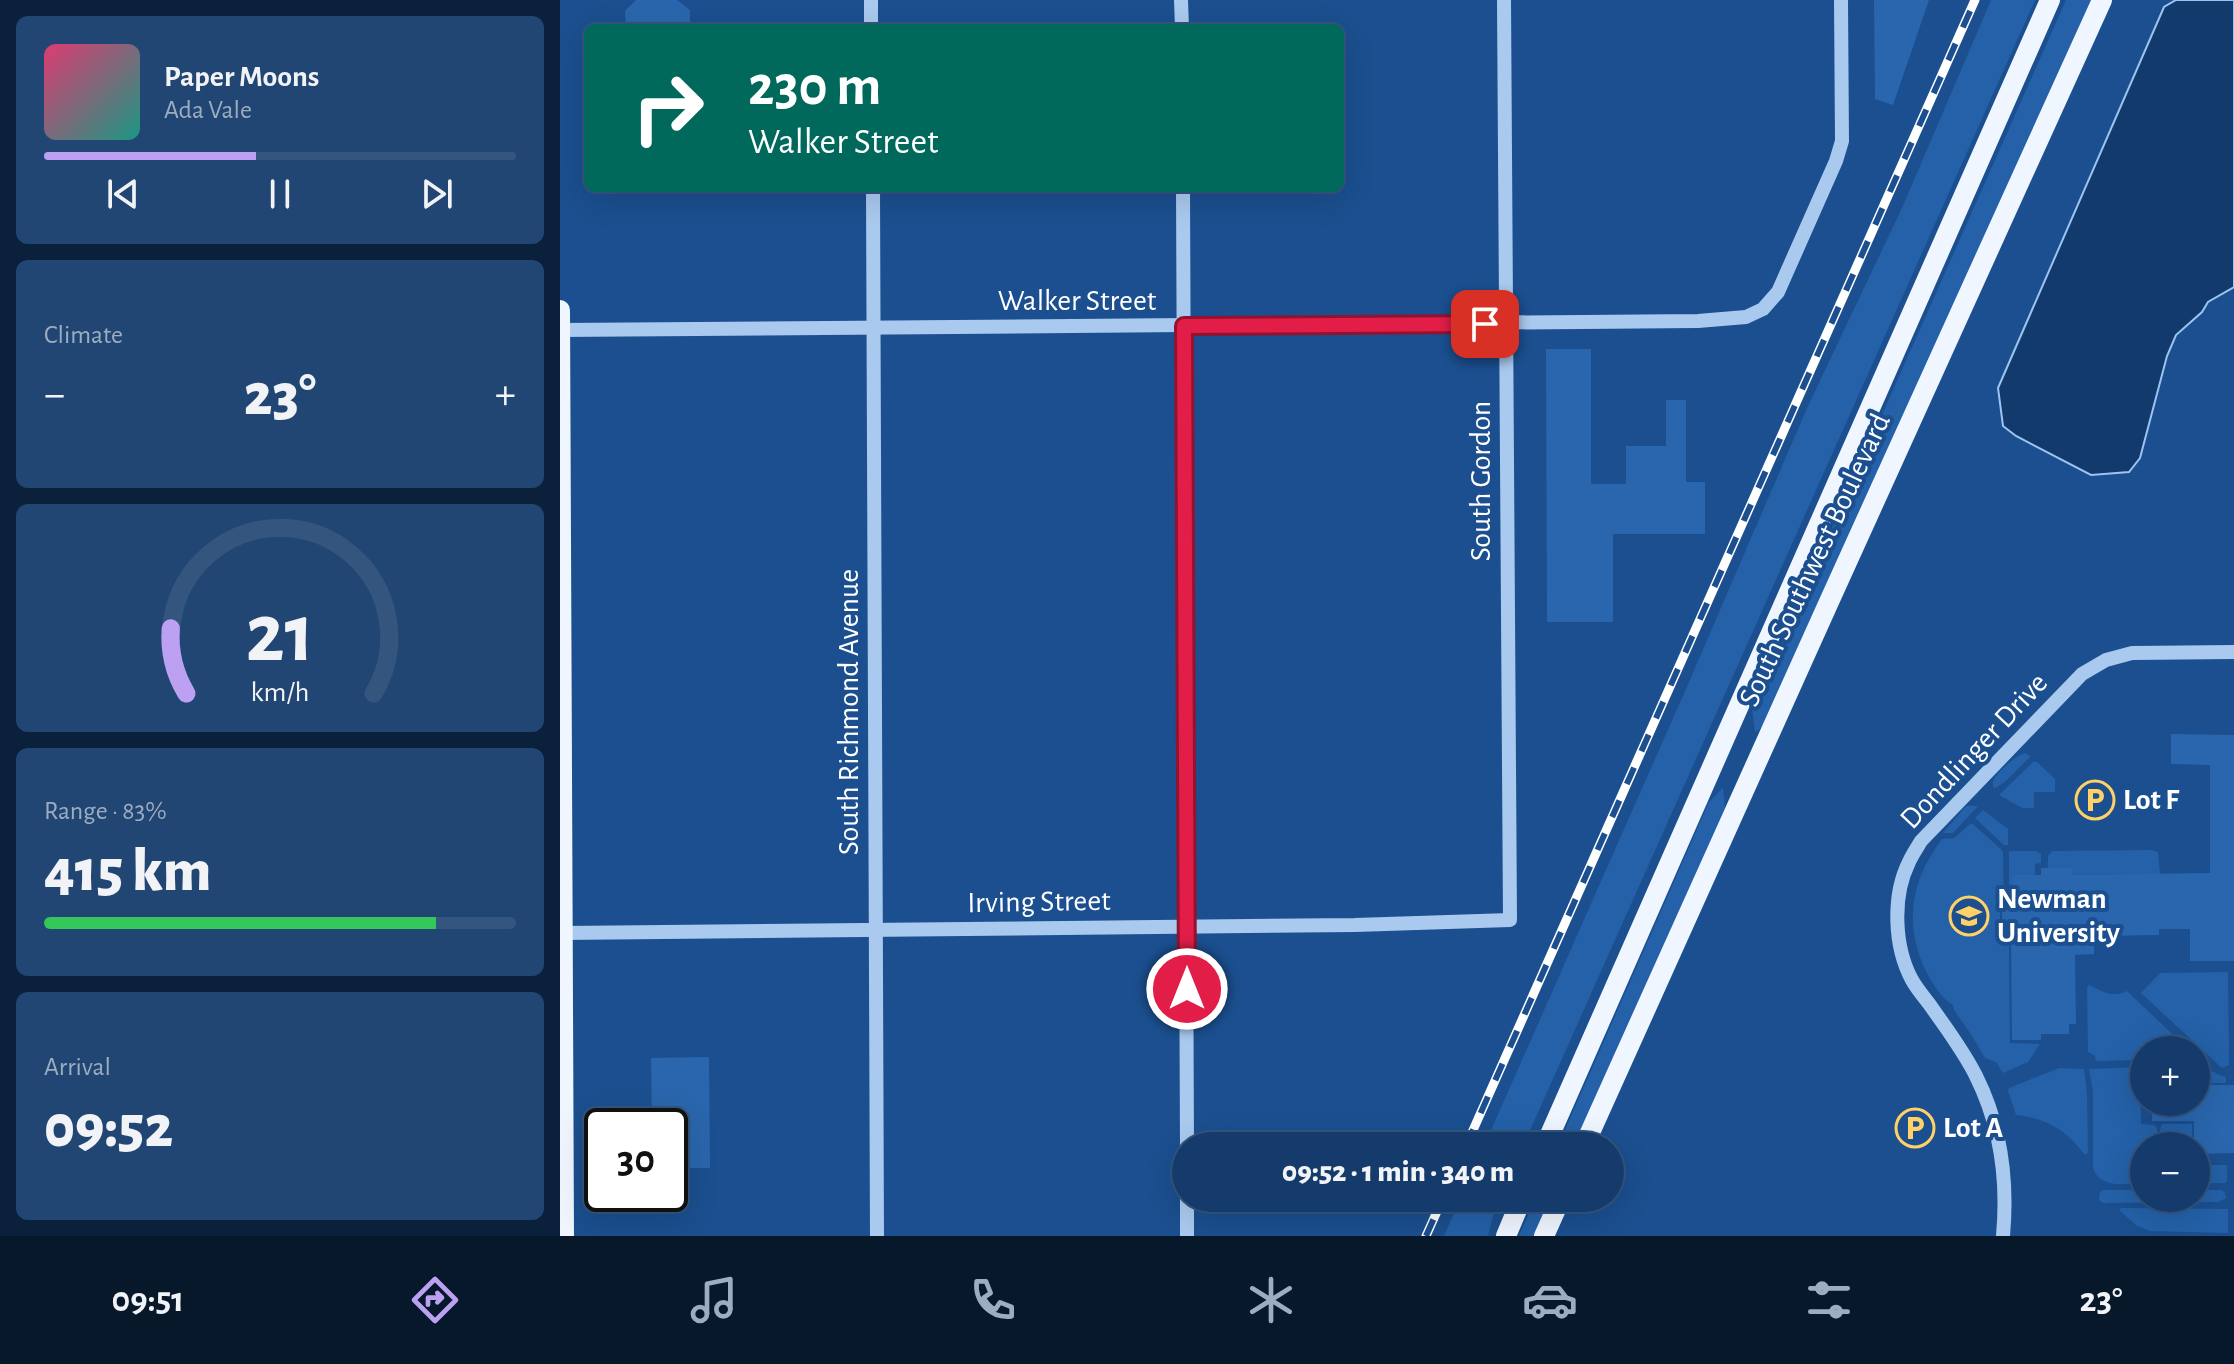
<!DOCTYPE html>
<meta charset="utf-8">
<style>
:root{--surface:#143b6b;--page:#214673;--text:#f1f3f6;--muted:#9dadc1;--line:#33557e;--accent:#bca0f2}
body{margin:0;font-family:"Alegreya Sans",sans-serif;background:var(--page);color:var(--text);height:100vh;display:flex;flex-direction:column;font-size:30px;white-space:nowrap}
*{box-sizing:border-box;margin:0}
p{font-size:26px;color:var(--muted)}
.icon{flex:none;width:44px;height:44px;fill:none;stroke:currentColor;stroke-width:2;stroke-linecap:round;stroke-linejoin:round}
.map{position:relative;flex:1;overflow:hidden}
.sheet{display:flex;flex-direction:column;gap:16px;padding:16px;background:#0b203b;width:560px}
.sheet>*{flex:none}
.banner{position:absolute;left:24px;top:24px;width:760px;height:168px;border-radius:12px;box-shadow:0 8px 32px #0002,0 0 0 2px var(--line);background:#00695c;color:#fff;overflow:hidden}
.controls{position:absolute;left:1570px;top:1036px;display:grid;gap:16px}
.controls a{display:grid;place-items:center;width:80px;height:80px;border-radius:50%;background:var(--surface);box-shadow:0 8px 32px #0002,0 0 0 2px var(--line);font-size:40px}
.speed{position:absolute;left:24px;top:1108px;display:flex;gap:16px;font-size:40px;font-weight:700;text-align:center}
.speed>*{display:grid;place-content:center;width:104px;height:104px;border-radius:50%;background:var(--surface);box-shadow:0 8px 32px #0002,0 0 0 2px var(--line);line-height:1}
.speed .limit{border:4px solid #111;border-radius:12px;background:#fff;color:#111}
.pin{position:absolute;display:grid;place-items:center;width:68px;height:68px;color:#fff;margin:-34px;border-radius:16px;box-shadow:0 4px 12px #0006}
.me{position:absolute;width:88px;margin:-44px;rotate:0deg;stroke-linejoin:round;filter:drop-shadow(0 0 6px #0008)}
.turn{display:flex;align-items:center;gap:28px;height:168px;padding:0 32px;font-size:36px}
.turn .icon{width:104px;height:104px;stroke-width:2.5}
.turn b{display:block;font-size:56px;line-height:68px}
.big{font-size:60px;font-weight:800;line-height:1.1}
.sheet .widget{flex:1;display:flex;flex-direction:column;justify-content:center;gap:12px;min-width:0;padding:0 28px;border-radius:12px;background:var(--page)}
.sheet .dial{align-items:center;gap:0}
.dial svg{height:208px;overflow:visible;fill:none;stroke:var(--line);stroke-width:7;stroke-linecap:round;text-anchor:middle}
.dial text{fill:var(--text);stroke:none}
.song{display:flex;align-items:center;gap:24px}
.cover{width:96px;height:96px;border-radius:12px;background:linear-gradient(135deg,hsl(340 70% 55%),hsl(170 70% 35%))}
.played{height:8px;border-radius:4px;background:linear-gradient(90deg,var(--accent) 45%,var(--line) 45%)}
.keys{display:flex;justify-content:space-around;direction:ltr}
.heat{display:flex;justify-content:space-between;align-items:center;font-size:44px;direction:ltr}
.charge{height:12px;border-radius:6px;background:linear-gradient(90deg,#34c759 83%,var(--line) 0)}
.trip{position:absolute;left:612px;top:1132px;width:452px;height:80px;border-radius:40px;background:var(--surface);box-shadow:0 8px 32px #0002,0 0 0 2px var(--line);font-weight:800;line-height:80px;text-align:center}
.tabs{display:flex;height:128px;justify-content:space-around;align-items:center;background:#08182b;color:var(--muted)}
.tabs .icon{width:56px;height:56px}
.tabs .on{color:var(--accent)}
.tabs b{font-size:36px;color:var(--text)}
main{display:flex;flex:1;min-height:0}
.map>svg:first-child{display:block}
.green{fill:#2461a8}
.water{fill:#123a6d;stroke:#9cc4f0;stroke-width:2}
.building{fill:#2a66ad}
.lines{fill:none;stroke-linecap:round;stroke-linejoin:round}
.minor{stroke:#a9c9ee;stroke-width:14}
.major{stroke:#f0f6ff;stroke-width:20}
.rail-casing{stroke:#fff;stroke-width:9}
.rail{stroke:#1b4f8f;stroke-width:6;stroke-dasharray:18;stroke-linecap:butt}
.route-casing{stroke:#92132f;stroke-width:20}
.route{stroke:#e11d48;stroke-width:14}
.labels{text-anchor:middle;dominant-baseline:central;stroke-width:8;stroke-linejoin:round;paint-order:stroke}
.street-label{font-size:30px;fill:#fff;stroke:#1b4f8f}
.poi-label{font-size:30px;font-weight:bold;fill:#fff;stroke:#1b4f8f;text-anchor:start}
</style>
<main>
<section class="sheet">
<div class="widget">
<div class="song"><i class="cover"></i><div><b>Paper Moons</b><p>Ada Vale</p></div></div>
<div class="played"></div>
<div class="keys"><svg class="icon" aria-label="previous" viewBox="0 0 24 24"><path d="M18 5L8 12l10 7zM5 5v14"/></svg><svg class="icon" aria-label="pause" viewBox="0 0 24 24"><path d="M8 5v14M16 5v14"/></svg><svg class="icon" aria-label="next" viewBox="0 0 24 24"><path d="M6 5l10 7-10 7zM19 5v14"/></svg></div>
</div>
<div class="widget"><p>Climate</p>
<div class="heat"><a>−</a><b class="big">23°</b><a>+</a></div>
</div>
<div class="widget dial"><svg viewBox="0 0 100 80">
<path d="M14 69A42 42 0 1 1 86 69"/>
<path d="M14 69A42 42 0 0 1 8 44" stroke="#bca0f2"/>
<text x="50" y="56" font-size="32" font-weight="700">21</text>
<text x="50" y="72" font-size="11">km/h</text>
</svg></div>
<div class="widget"><p>Range · 83%</p><b class="big">415 km</b><div class="charge"></div></div>
<div class="widget"><p>Arrival</p><b class="big">09:52</b></div>
</section>
<div class="map">
<svg width="1674" height="1236" viewBox="0 0 1674 1236">
<rect width="100%" height="100%" fill="#1b4f8f"/>
<g class="green">
<polygon points="1431,0 1475,0 963,1146 924,1146 1129,682 1247,408 1342,208"/>
<polygon points="1506,0 1531,0 1209,717 1199,730 1195,732 1192,708"/>
<path d="M1465 753 1471 756 1446 781 1434 789C1434 787 1432 784 1433 782 1435 773 1457 755 1465 753Z"/>
<polygon points="1473,762 1477,762 1495,779 1495,792 1474,792 1474,808 1462,808 1439,795"/>
<polygon points="1163,788 1165,808 1014,1146 998,1146 1149,802"/>
<polygon points="1406,806 1418,806 1393,833 1383,833"/>
<polygon points="1423,810 1448,829 1448,845 1444,845 1415,818"/>
<path d="M1410 824H1413L1442 850 1443 853 1444 904 1440 905V941L1449 942 1450 1043 1480 1044 1468 1062 1443 1073 1436 1062 1425 1058 1412 1036 1394 1010 1393 1005C1383 1000 1375 987 1369 977 1343 929 1349 882 1382 839L1394 838Z"/>
<polygon points="1591,850 1598,852 1600,874 1512,875 1511,867 1488,868 1488,856 1492,851"/>
<polygon points="1449,851 1477,851 1481,854 1481,863 1475,864 1475,875 1453,875 1453,901 1449,900"/>
<polygon points="1668,972 1669,1065 1662,1068 1581,993 1600,973"/>
<path d="M1529 985C1544 992 1551 998 1567 991L1629 1050H1584V1060L1536 1061 1535 1056 1528 1052 1527 987Z"/>
<path d="M1580 1067 1581 1124 1594 1125 1597 1128V1146H1584V1183C1565 1183 1541 1190 1533 1168V1091L1529 1069Z"/>
<path d="M1636 1067C1649 1067 1654 1074 1666 1077V1083H1636Z"/>
<path d="M1499 1068 1524 1069 1527 1093 1528 1152 1527 1154H1524C1507 1130 1486 1118 1456 1115L1448 1091 1449 1088Z"/>
<path d="M1602 1124H1632V1146H1605C1601 1139 1598 1131 1602 1124Z"/>
<polygon points="1636,1165 1667,1165 1667,1181 1665,1183 1636,1183"/>
<polygon points="1544,1190 1584,1190 1584,1198 1636,1198 1636,1190 1661,1190 1665,1192 1666,1198 1659,1202 1543,1203 1539,1200 1540,1192"/>
<polygon points="901,1198 940,1198 934,1212 928,1236 884,1236"/>
<polygon points="976,1198 991,1198 974,1236 959,1236"/>
<polygon points="1561,1208 1668,1209 1668,1233 1591,1231 1577,1226 1559,1210"/>
</g>
<polygon class="water" points="1616,0 1674,0 1674,287 1648,302 1642,312 1616,335 1607,356 1580,458 1569,472 1531,475 1456,436 1443,426 1438,388 1604,7"/>
<g class="building">
<polygon points="76,0 117,0 130,10 130,28 66,28 65,11"/>
<polygon points="1314,0 1369,0 1333,105 1315,99"/>
<polygon points="986,349 1031,349 1031,484 1066,484 1066,446 1106,446 1106,400 1126,400 1126,482 1145,482 1145,534 1053,534 1053,622 987,622"/>
<polygon points="1611,734 1674,735 1674,961 1630,961 1630,929 1599,929 1599,935 1534,936 1534,954 1515,955 1516,1024 1509,1024 1509,1034 1481,1034 1481,1040 1452,1040 1451,940 1442,940 1442,906 1453,906 1453,875 1481,875 1481,868 1512,867 1512,875 1650,873 1650,765 1611,764"/>
<polygon points="149,1057 150,1168 110,1168 110,1126 92,1126 91,1058"/>
<polygon points="1636,1085 1674,1085 1674,1153 1636,1154 1636,1146 1634,1146 1634,1121 1592,1121 1592,1102 1636,1102"/>
</g>
<g class="lines">
<g class="minor">
<polyline points="311,0 311,28"/>
<polyline points="621,0 622,28"/>
<polyline points="313,188 317,1236"/>
<polyline points="623,188 627,1146"/>
<polyline points="0,330 1138,321 1186,317 1203,309 1218,292 1276,161 1282,141 1281,0"/>
<polyline points="2,933 795,925 950,920 944,0"/>
<polyline points="627,1198 627,1236"/>
<path d="M1443 1236C1448 1181 1441 1126 1416 1076 1403 1050 1386 1028 1370 1005 1364 997 1357 989 1352 980 1334 947 1332 896 1349 862 1352 855 1357 848 1361 841L1522 674 1546 660 1572 653 1674 652"/>
</g>
<g class="major">
<polyline points="0,310 4,1236"/>
<polyline points="985,1146 1490,0"/>
<path d="M1024 1146C1194 763 1370 382 1542 0"/>
<polyline points="946,1236 962,1198"/>
<polyline points="984,1236 1001,1198"/>
</g>
<g class="rail-casing">
<g id="rail">
<polyline points="906,1146 1415,0"/>
<polyline points="866,1236 883,1198"/>
</g>
</g>
<use href="#rail" class="rail"/>
</g>
<g class="lines">
<g class="route-casing">
<polyline id="route" points="627,989 624,326 925,324"/>
</g>
<use href="#route" class="route"/>
</g>
<defs>
<g id="parking-ring" transform="scale(2)"><circle r="9.5" fill="#1b4f8f" stroke="#ffd166" stroke-width="1.5"/><path d="M-3.5-5.5H1a3.5 3.5 0 0 1 0 7H-1V5.5H-3.5ZM-1-3.4V-.6H.8a1.4 1.4 0 0 0 0-2.8Z" fill="#ffd166"/></g>
<g id="university-ring" transform="scale(2)"><circle r="9.5" fill="#1b4f8f" stroke="#ffd166" stroke-width="1.5"/><path d="M0-5L7-2L0 1L-7-2ZM-4 1L0 2.5L4 1V4Q0 6-4 4Z" fill="#ffd166"/></g>
</defs>
<g fill-rule="evenodd">
<use href="#parking-ring" x="1535" y="800"/>
<use href="#university-ring" x="1409" y="916"/>
<use href="#parking-ring" x="1355" y="1128"/>
</g>
<g class="labels">
<g class="street-label">
<text x="517" y="301">Walker Street</text>
<text transform="translate(921 481) rotate(-90)">South Gordon</text>
<text transform="translate(1255 560) rotate(-65)">South Southwest Boulevard</text>
<text transform="translate(289 712) rotate(-90)">South Richmond Avenue</text>
<text transform="translate(1414 751) rotate(-47)">Dondlinger Drive</text>
<text transform="translate(479 902) rotate(-1)">Irving Street</text>
</g>
<g class="poi-label">
<text x="1563" y="800">Lot F</text>
<text x="1437" y="899">Newman<tspan x="1437" dy="34">University</tspan></text>
<text x="1383" y="1128">Lot A</text>
</g>
</g>
</svg>
<div class="controls">
<a>+</a>
<a>−</a>
</div>
<div class="speed"><div class="limit">30</div></div>
<div class="pin" style="left:925px;top:324px;background:#d93025"><svg class="icon" aria-label="arrive" viewBox="0 0 24 24"><path d="M6 21V4h12l-3 4 3 4H6"/></svg></div>
<svg class="me" style="left:627px;top:989px" viewBox="-20 -20 40 40"><circle r="17" fill="#e11d48" stroke="#fff" stroke-width="3"/><path d="M0-11L8 9 0 5-8 9z" fill="#fff"/></svg>
<div class="trip">09:52 · 1 min · 340 m</div>
<div class="banner">
<div class="turn"><svg class="icon" aria-label="right" viewBox="0 0 24 24"><path d="M7 20v-9h11M14 6l5 5-5 5"/></svg><div><b>230 m</b>Walker Street</div></div>
</div>
</div>
</main>
<nav class="tabs">
<b>09:51</b>
<svg class="icon on" aria-label="directions" viewBox="0 0 24 24"><path d="M12 3l9 9-9 9-9-9zM9 14v-3h6M13 9l2 2-2 2"/></svg>
<svg class="icon" aria-label="music" viewBox="0 0 24 24"><path d="M9 18V5l10-2v13"/><circle cx="6" cy="18" r="3"/><circle cx="16" cy="16" r="3"/></svg>
<svg class="icon" aria-label="phone" viewBox="0 0 24 24"><path d="M5 4h4l2 5-3 2q2 4 5 5l2-3 5 2v4C11 20 4 13 5 4z"/></svg>
<svg class="icon" aria-label="climate" viewBox="0 0 24 24"><path d="M12 3v18M4 7l16 10M4 17L20 7"/></svg>
<svg class="icon" aria-label="car" viewBox="0 0 24 24"><path d="M5 17H2v-5l4-1 3-4h7l3 4 3 1v5h-3M9 17h6M6 11h13"/><circle cx="7" cy="17" r="2"/><circle cx="17" cy="17" r="2"/></svg>
<svg class="icon" aria-label="filters" viewBox="0 0 24 24"><path d="M4 7h16M4 17h16"/><circle cx="9" cy="7" r="2"/><circle cx="15" cy="17" r="2"/></svg>
<b>23°</b>
</nav>
